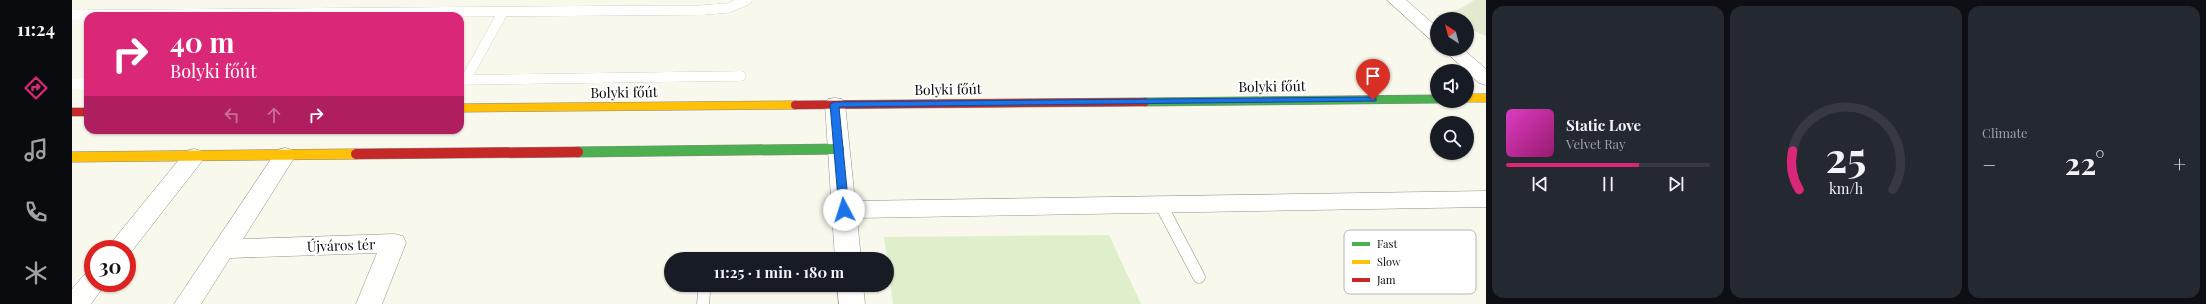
<!DOCTYPE html>
<meta charset="utf-8">
<style>
:root{--surface:#171b24;--page:#242831;--text:#f1f3f6;--muted:#9ea1a6;--line:#363941;--accent:#db2777}
body{margin:0;font-family:"Playfair Display",serif;background:var(--page);color:var(--text);height:100vh;display:flex;flex-direction:column;font-size:15px;white-space:nowrap}
*{box-sizing:border-box;margin:0}
p{font-size:13px;color:var(--muted)}
.icon{flex:none;width:22px;height:22px;fill:none;stroke:currentColor;stroke-width:2;stroke-linecap:round;stroke-linejoin:round}
.map{position:relative;flex:1;overflow:hidden}
.drawer{display:flex;flex-direction:column;gap:6px;padding:6px;background:#0d0f14;width:720px}
.drawer>*{flex:none}
.banner{position:absolute;left:12px;top:12px;width:380px;height:122px;border-radius:12px;box-shadow:0 1px 3px #0004;background:#db2777;color:#fff;overflow:hidden}
.needle{width:26px;rotate:324deg}
.fabs{position:absolute;left:1358px;top:12px;display:grid;gap:8px}
.fabs a{display:grid;place-items:center;width:44px;height:44px;border-radius:50%;background:var(--surface);box-shadow:0 1px 3px #0004;font-size:20px}
.speed{position:absolute;left:12px;top:240px;display:flex;gap:8px;font-size:20px;font-weight:700;text-align:center}
.speed>*{display:grid;place-content:center;width:52px;height:52px;border-radius:50%;background:var(--surface);box-shadow:0 1px 3px #0004;line-height:1}
.speed .limit{border:6px solid #d22;background:#fff;color:#111}
.pin{position:absolute;display:grid;place-items:center;width:34px;height:34px;color:#fff;margin:-41px -17px;border-radius:50% 50% 50% 0;rotate:-45deg;box-shadow:0 0 4px #0007}
.pin .icon{rotate:45deg}
.me{position:absolute;width:44px;margin:-22px;rotate:355deg;stroke-linejoin:round;filter:drop-shadow(0 0 3px #0008)}
.turn{display:flex;align-items:center;gap:14px;height:84px;padding:0 20px;font-size:18px}
.turn .icon{width:52px;height:52px;stroke-width:2.5}
.turn b{display:block;font-size:28px;line-height:34px}
.lanes{display:flex;align-items:center;height:38px;padding:0 20px;background:#0003;justify-content:center;gap:20px;direction:ltr}
.lanes .off{opacity:.35}
.big{font-size:30px;font-weight:700;line-height:1.1}
.drawer .tile{flex:1;display:flex;flex-direction:column;justify-content:center;gap:6px;min-width:0;padding:0 14px;border-radius:12px;background:var(--page)}
.drawer .dial{align-items:center;gap:0}
.dial svg{height:104px;overflow:visible;fill:none;stroke:var(--line);stroke-width:7;stroke-linecap:round;text-anchor:middle}
.dial text{fill:var(--text);stroke:none}
.song{display:flex;align-items:center;gap:12px}
.cover{width:48px;height:48px;border-radius:6px;background:linear-gradient(135deg,hsl(310 70% 55%),hsl(320 70% 35%))}
.played{height:4px;border-radius:2px;background:linear-gradient(90deg,var(--accent) 65%,var(--line) 65%)}
.keys{display:flex;justify-content:space-around;direction:ltr}
.heat{display:flex;justify-content:space-between;align-items:center;font-size:22px;direction:ltr}
.drawer .tiles{flex:1;display:grid;gap:6px;grid-template-columns:repeat(3,1fr)}
.trip{position:absolute;left:592px;top:252px;width:230px;height:40px;border-radius:20px;background:var(--surface);box-shadow:0 1px 3px #0004;font-weight:700;line-height:40px;text-align:center}
main{display:flex;flex:1;min-height:0}
.dock{display:flex;flex-direction:column;width:72px;justify-content:space-around;align-items:center;background:#090b0e;color:var(--muted)}
.dock .icon{width:28px;height:28px}
.dock .selected{color:var(--accent)}
.dock b{font-size:18px;color:var(--text)}
.map>svg:first-child{display:block}
.green{fill:#dfefcc}
.cemetery{fill:#e2ead0}
.lines{fill:none;stroke-linecap:round;stroke-linejoin:round}
.lane-far1-casing{stroke:#92918c;stroke-width:10}
.lane-casing{stroke:#92918c;stroke-width:13}
.street-casing{stroke:#92918c;stroke-width:1}
.fast-far1-casing{stroke:#888882;stroke-width:9}
.fast-casing{stroke:#888882;stroke-width:11}
.slow-far1-casing{stroke:#888882;stroke-width:9}
.slow-casing{stroke:#888882;stroke-width:11}
.jam-far1-casing{stroke:#888882;stroke-width:9}
.jam-casing{stroke:#888882;stroke-width:11}
.lane-far1{stroke:#fefefc;stroke-width:10}
.lane{stroke:#fefefc;stroke-width:12}
.street{fill:#fefefc;fill-rule:evenodd}
.fast-far1{stroke:#4caf50;stroke-width:8}
.fast{stroke:#4caf50;stroke-width:10}
.slow-far1{stroke:#ffc107;stroke-width:8}
.slow{stroke:#ffc107;stroke-width:10}
.jam-far1{stroke:#c62828;stroke-width:8}
.jam{stroke:#c62828;stroke-width:10}
.route{fill:#1a73e8;stroke:#114b97}
.labels{text-anchor:middle;dominant-baseline:central;stroke-width:4;stroke-linejoin:round;paint-order:stroke}
.street-label{font-size:14px;fill:#0a0a0a;stroke:#fff}
.key{fill:#fff;stroke:#b6b6b6;stroke-width:1}
.key-label{font-size:11px;fill:#0a0a0a}
</style>
<main>
<nav class="dock">
<b>11:24</b>
<svg class="icon selected" aria-label="directions" viewBox="0 0 24 24"><path d="M12 3l9 9-9 9-9-9zM9 14v-3h6M13 9l2 2-2 2"/></svg>
<svg class="icon" aria-label="music" viewBox="0 0 24 24"><path d="M9 18V5l10-2v13"/><circle cx="6" cy="18" r="3"/><circle cx="16" cy="16" r="3"/></svg>
<svg class="icon" aria-label="phone" viewBox="0 0 24 24"><path d="M5 4h4l2 5-3 2q2 4 5 5l2-3 5 2v4C11 20 4 13 5 4z"/></svg>
<svg class="icon" aria-label="climate" viewBox="0 0 24 24"><path d="M12 3v18M4 7l16 10M4 17L20 7"/></svg>
</nav>
<div class="map">
<svg width="1414" height="304" viewBox="0 0 1414 304">
<rect width="100%" height="100%" fill="#f9f8ec"/>
<polygon class="green" points="1037,235 1069,304 821,304 812,237"/>
<polygon class="cemetery" points="1402,0 1414,0 1414,36 1395,28 1395,19 1374,19 1364,15 1390,8"/>
<g class="lines">
<g class="lane-far1-casing">
<g id="lane-far1">
<polyline points="0,15 630,10 656,8 675,0"/>
<polyline points="394,79 431,12"/>
<polyline points="388,80 669,76"/>
<polyline points="0,84 16,84"/>
</g>
</g>
<g class="lane-casing">
<g id="lane">
<polyline points="1089,205 1127,277"/>
<polyline points="631,304 632,293"/>
</g>
</g>
<g class="street-casing">
<g id="street">
<polygon points="1315,0 1334,0 1365,27 1365,41 1359,40"/>
<polygon points="1371,49 1391,49 1414,69 1414,85 1407,83"/>
<polygon points="763,98 770,99 773,104 783,201 1414,191 1414,207 785,218 789,259 763,259 753,104 756,99"/>
<polygon points="213,148 221,150 224,155 171,239 322,234 331,236 334,243 310,304 284,304 305,253 158,258 129,304 102,304 205,150"/>
<polygon points="122,149 130,151 133,156 130,161 56,256 55,249 34,249 114,151"/>
<polygon points="21,272 21,283 34,283 19,304 0,304 0,289 12,275"/>
<polygon points="765,285 791,285 793,304 767,304"/>
</g>
</g>
<g class="fast-far1-casing">
<polyline id="fast-far1" points="1073,102 1365,99"/>
</g>
<g class="fast-casing">
<polyline id="fast" points="506,152 767,149"/>
</g>
<g class="slow-far1-casing">
<g id="slow-far1">
<polyline points="1395,98 1414,98"/>
<polyline points="388,108 723,105"/>
</g>
</g>
<g class="slow-casing">
<polyline id="slow" points="0,157 284,154"/>
</g>
<g class="jam-far1-casing">
<g id="jam-far1">
<polyline points="723,105 1073,102"/>
<polyline points="0,112 16,112"/>
</g>
</g>
<g class="jam-casing">
<polyline id="jam" points="284,154 506,152"/>
</g>
<use href="#lane-far1" class="lane-far1"/>
<use href="#lane" class="lane"/>
<use href="#street" class="street"/>
<use href="#fast-far1" class="fast-far1"/>
<use href="#fast" class="fast"/>
<use href="#slow-far1" class="slow-far1"/>
<use href="#slow" class="slow"/>
<use href="#jam-far1" class="jam-far1"/>
<use href="#jam" class="jam"/>
</g>
<polygon class="route" points="1301,97 1304,98 1304,101 767,107 777,210 772,213 767,210 758,104 763,102"/>
<g class="labels">
<g class="street-label">
<text transform="translate(1200 86) rotate(-1)">Bolyki főút</text>
<text transform="translate(876 89) rotate(-1)">Bolyki főút</text>
<text transform="translate(552 92) rotate(-1)">Bolyki főút</text>
<text transform="translate(269 245) rotate(-2)">Újváros tér</text>
</g>
</g>
<rect x="1272" y="230" width="132" height="64" rx="6" class="key"/>
<rect x="1280" y="242" width="18" height="4" fill="#4caf50"/>
<rect x="1280" y="260" width="18" height="4" fill="#ffc107"/>
<rect x="1280" y="278" width="18" height="4" fill="#c62828"/>
<g class="key-label">
<text x="1305" y="248">Fast</text>
<text x="1305" y="266">Slow</text>
<text x="1305" y="284">Jam</text>
</g>
</svg>
<div class="fabs">
<a><svg class="needle" viewBox="-14 -14 28 28"><path d="M0-13l5 13h-10z" fill="#e53935"/><path d="M0 13l5-13h-10z" fill="#9ea1a6"/></svg></a>
<a><svg class="icon" aria-label="sound" viewBox="0 0 24 24"><path d="M4 9h4l5-4v14l-5-4H4zM17 9q2 3 0 6"/></svg></a>
<a><svg class="icon" aria-label="search" viewBox="0 0 24 24"><circle cx="10" cy="10" r="6"/><path d="M15 15l6 6"/></svg></a>
</div>
<div class="speed"><div class="limit">30</div></div>
<div class="pin" style="left:1301px;top:100px;background:#d93025"><svg class="icon" aria-label="arrive" viewBox="0 0 24 24"><path d="M6 21V4h12l-3 4 3 4H6"/></svg></div>
<svg class="me" style="left:772px;top:210px" viewBox="-20 -20 40 40"><circle r="19" fill="#fff"/><path d="M0-13L10 11 0 6-10 11z" fill="#1a73e8"/></svg>
<div class="trip">11:25 · 1 min · 180 m</div>
<div class="banner">
<div class="turn"><svg class="icon" aria-label="right" viewBox="0 0 24 24"><path d="M7 20v-9h11M14 6l5 5-5 5"/></svg><div><b>40 m</b>Bolyki főút</div></div>
<div class="lanes"><svg class="icon off" aria-label="left" viewBox="0 0 24 24"><path d="M17 20v-9H6M10 6l-5 5 5 5"/></svg><svg class="icon off" aria-label="ahead" viewBox="0 0 24 24"><path d="M12 20V5M6 11l6-6 6 6"/></svg><svg class="icon" aria-label="right" viewBox="0 0 24 24"><path d="M7 20v-9h11M14 6l5 5-5 5"/></svg></div>
</div>
</div>
<section class="drawer">
<div class="tiles">
<div class="tile">
<div class="song"><i class="cover"></i><div><b>Static Love</b><p>Velvet Ray</p></div></div>
<div class="played"></div>
<div class="keys"><svg class="icon" aria-label="previous" viewBox="0 0 24 24"><path d="M18 5L8 12l10 7zM5 5v14"/></svg><svg class="icon" aria-label="pause" viewBox="0 0 24 24"><path d="M8 5v14M16 5v14"/></svg><svg class="icon" aria-label="next" viewBox="0 0 24 24"><path d="M6 5l10 7-10 7zM19 5v14"/></svg></div>
</div>
<div class="tile dial"><svg viewBox="0 0 100 80">
<path d="M14 69A42 42 0 1 1 86 69"/>
<path d="M14 69A42 42 0 0 1 9 39" stroke="#db2777"/>
<text x="50" y="56" font-size="32" font-weight="700">25</text>
<text x="50" y="72" font-size="11">km/h</text>
</svg></div>
<div class="tile"><p>Climate</p>
<div class="heat"><a>−</a><b class="big">22°</b><a>+</a></div>
</div>
</div>
</section>
</main>
